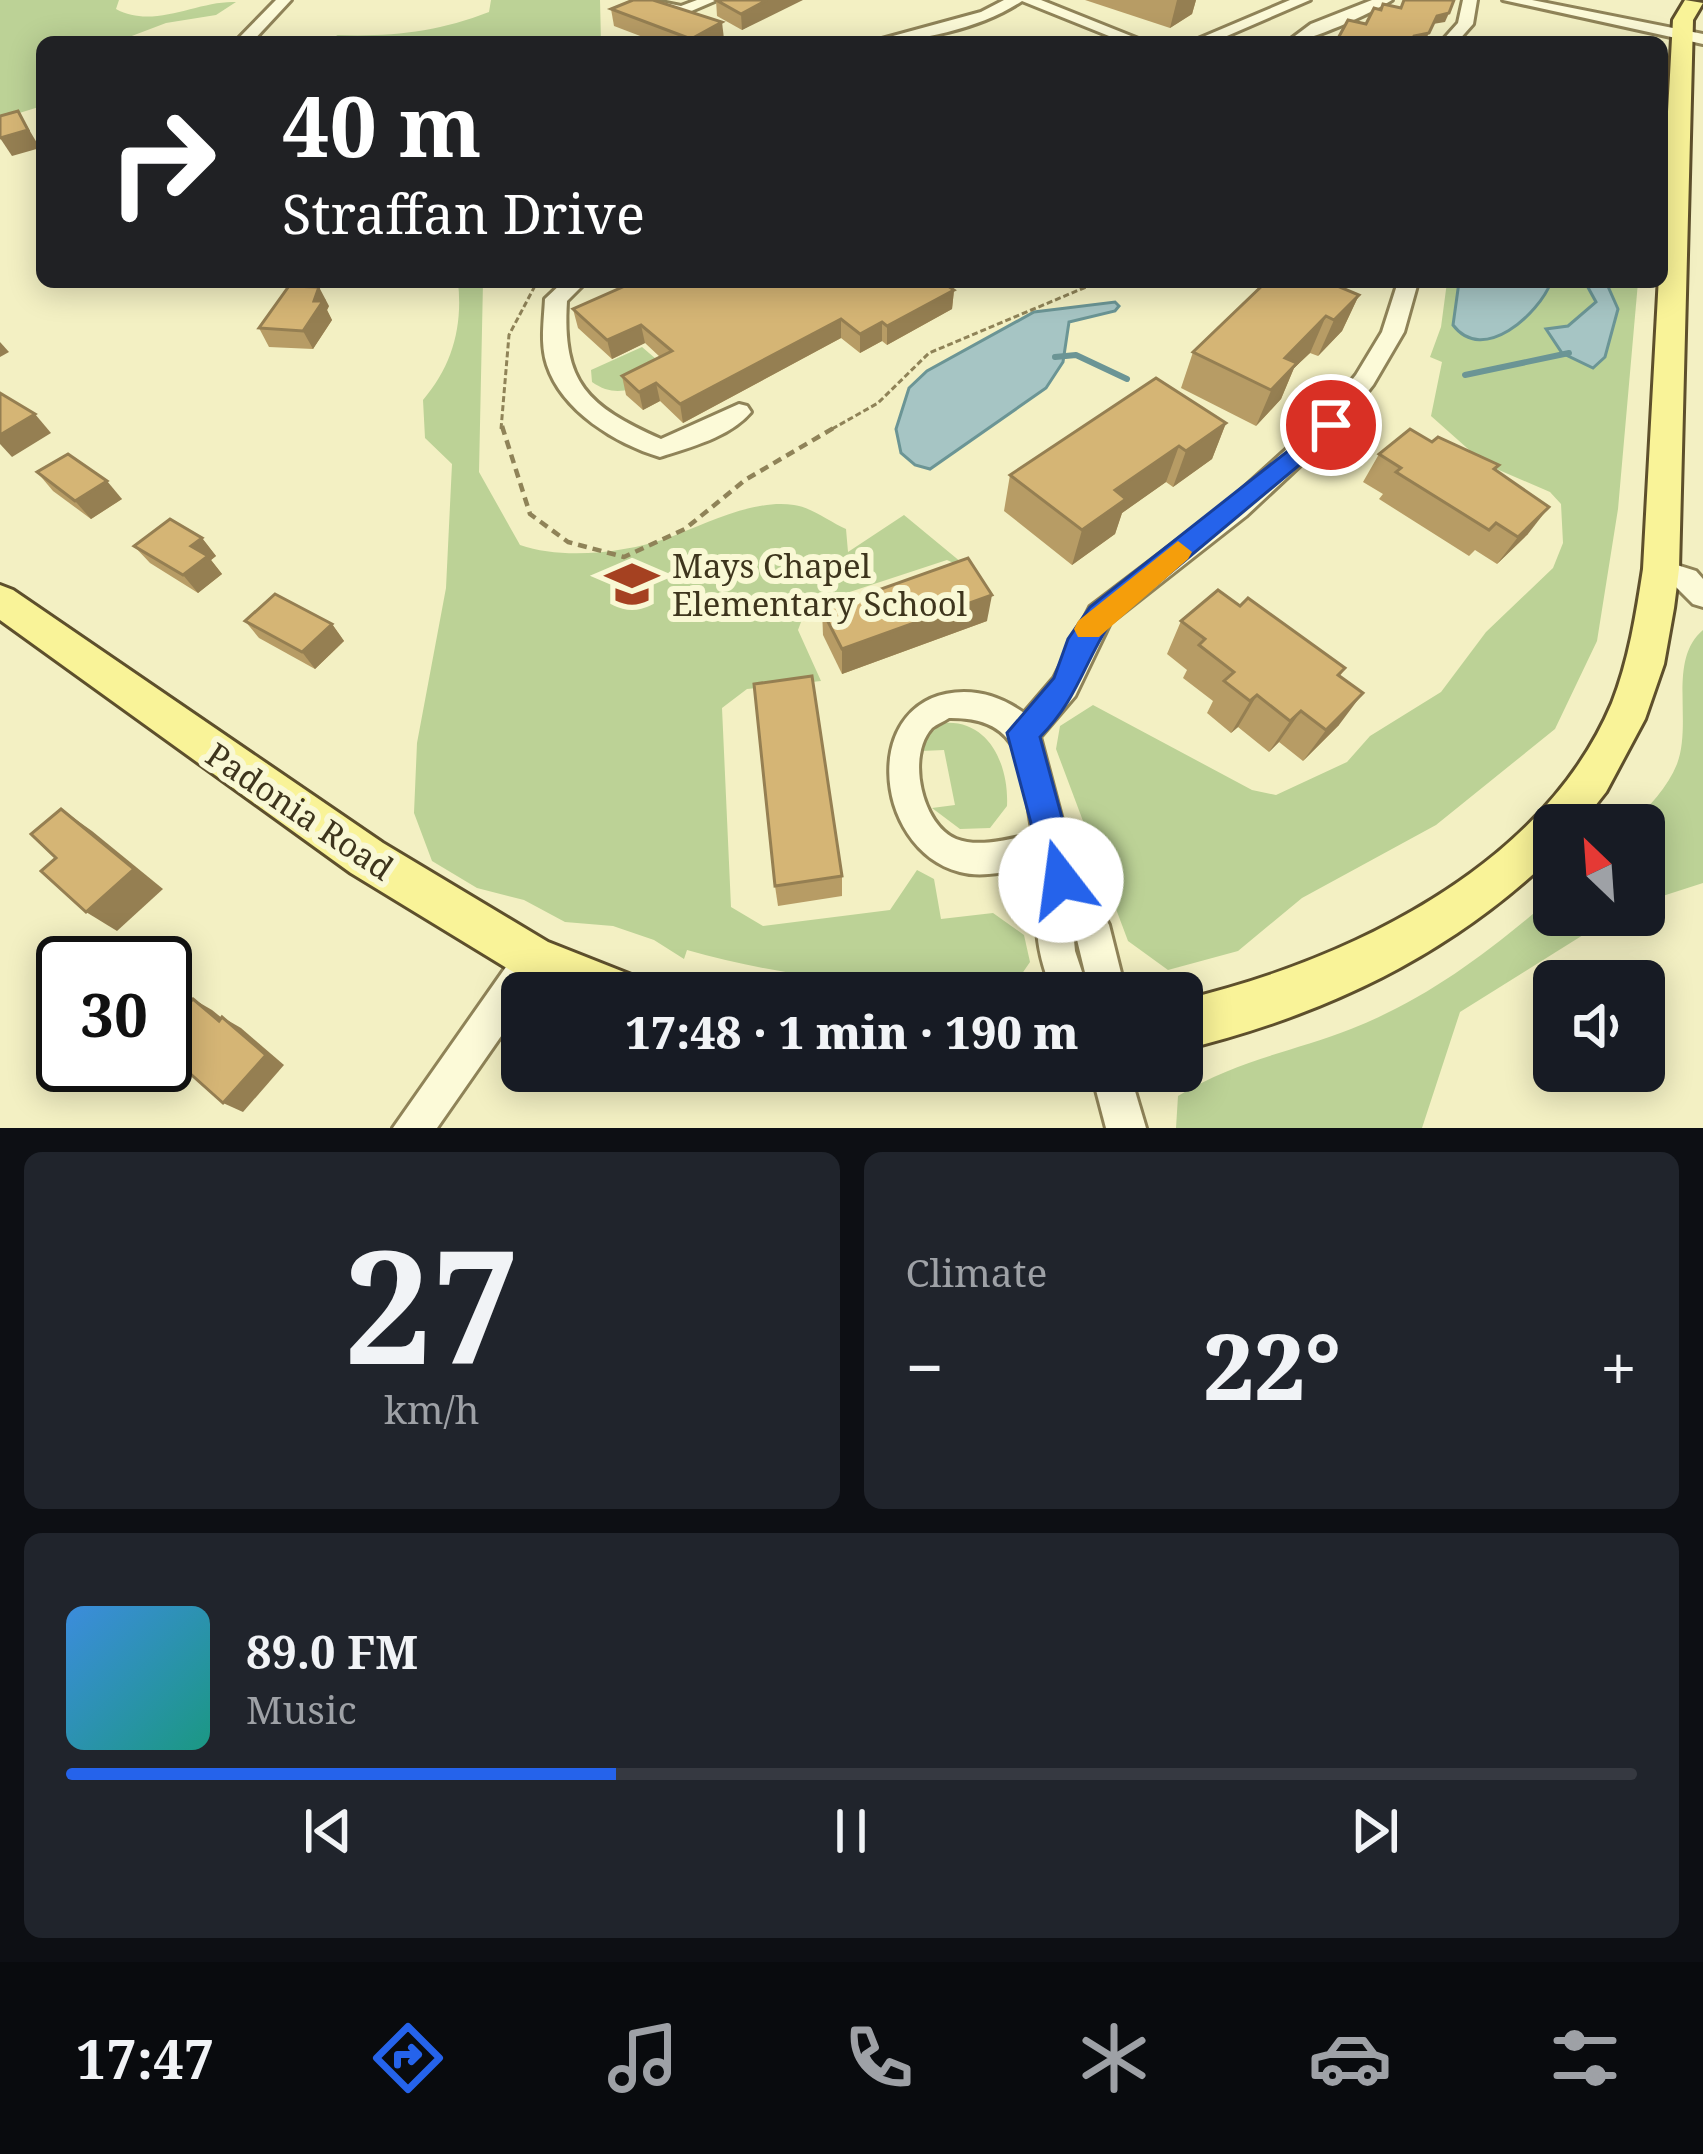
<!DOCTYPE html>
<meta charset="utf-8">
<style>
:root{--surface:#171b24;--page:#20242c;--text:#f1f3f6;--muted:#9ea1a6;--line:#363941;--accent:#2563eb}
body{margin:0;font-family:"Noto Serif",serif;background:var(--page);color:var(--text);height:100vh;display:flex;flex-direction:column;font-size:45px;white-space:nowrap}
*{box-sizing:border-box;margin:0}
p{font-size:39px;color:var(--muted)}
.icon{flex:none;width:66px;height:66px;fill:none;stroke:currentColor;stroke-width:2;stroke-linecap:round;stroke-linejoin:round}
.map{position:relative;height:1128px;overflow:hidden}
.side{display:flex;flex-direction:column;gap:24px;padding:24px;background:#0d0f14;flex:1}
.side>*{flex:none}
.guide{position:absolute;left:36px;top:36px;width:1632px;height:252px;border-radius:18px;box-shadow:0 6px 30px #0003;background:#202124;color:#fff;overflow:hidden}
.needle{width:78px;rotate:335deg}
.fabs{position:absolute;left:1533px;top:804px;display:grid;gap:24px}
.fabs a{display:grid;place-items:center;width:132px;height:132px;border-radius:18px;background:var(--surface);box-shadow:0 6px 30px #0003;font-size:60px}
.speed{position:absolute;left:36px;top:936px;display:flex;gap:24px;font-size:60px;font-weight:700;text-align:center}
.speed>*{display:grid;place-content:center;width:156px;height:156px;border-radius:50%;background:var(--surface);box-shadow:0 6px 30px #0003;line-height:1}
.speed .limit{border:6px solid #111;border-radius:18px;background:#fff;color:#111}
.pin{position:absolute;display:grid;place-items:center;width:102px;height:102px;color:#fff;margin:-51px;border:6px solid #fff;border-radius:50%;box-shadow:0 3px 12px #0007}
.me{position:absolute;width:132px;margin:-66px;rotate:345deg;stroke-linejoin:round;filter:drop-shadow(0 0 9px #0008)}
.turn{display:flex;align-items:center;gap:42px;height:252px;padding:0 48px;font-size:54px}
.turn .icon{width:156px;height:156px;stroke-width:2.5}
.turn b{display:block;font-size:84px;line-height:102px}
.big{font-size:90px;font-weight:800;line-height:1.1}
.side .widget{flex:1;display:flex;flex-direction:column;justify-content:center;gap:18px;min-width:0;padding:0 42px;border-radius:18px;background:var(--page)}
.side .dial{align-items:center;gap:0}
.dial b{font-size:156px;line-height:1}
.song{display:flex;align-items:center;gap:36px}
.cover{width:144px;height:144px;border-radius:18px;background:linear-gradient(135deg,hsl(210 70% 55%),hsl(170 70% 35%))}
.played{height:12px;border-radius:6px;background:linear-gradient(90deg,var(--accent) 35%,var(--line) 35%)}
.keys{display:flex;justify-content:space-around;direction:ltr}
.heat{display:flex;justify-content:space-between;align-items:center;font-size:66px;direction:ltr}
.side .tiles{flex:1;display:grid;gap:24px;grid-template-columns:1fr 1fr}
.widget:last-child{grid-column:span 2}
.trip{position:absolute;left:501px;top:972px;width:702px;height:120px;border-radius:18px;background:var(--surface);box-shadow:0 6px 30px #0003;font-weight:800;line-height:120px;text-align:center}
.tab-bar{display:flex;height:192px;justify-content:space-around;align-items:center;background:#090b0e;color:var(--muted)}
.tab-bar .icon{width:84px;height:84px}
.tab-bar .active{color:var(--accent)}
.tab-bar b{font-size:54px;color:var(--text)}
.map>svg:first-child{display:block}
.green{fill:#bcd296}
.water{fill:#a6c5c4;stroke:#6b9595;stroke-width:3}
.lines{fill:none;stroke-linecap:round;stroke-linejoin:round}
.stream{stroke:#6b9595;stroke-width:6}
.minor-casing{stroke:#8f8358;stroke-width:6}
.major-casing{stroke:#5d4f2c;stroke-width:6}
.path-far1{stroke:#8f8358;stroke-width:3;stroke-dasharray:6 3;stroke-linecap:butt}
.path{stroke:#8f8358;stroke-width:4.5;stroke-dasharray:9 6;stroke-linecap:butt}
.minor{fill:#fcfad8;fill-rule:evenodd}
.major{fill:#f9f398;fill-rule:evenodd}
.wall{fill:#b79c65}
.shaded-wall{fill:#957f52}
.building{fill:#d5b575;stroke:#957f52;stroke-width:3}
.route{fill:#2563eb;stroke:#184099;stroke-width:3}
.slow{fill:#f59e0b}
.labels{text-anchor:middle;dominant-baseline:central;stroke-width:12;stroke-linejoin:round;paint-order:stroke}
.poi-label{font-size:33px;fill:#3e351d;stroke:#f9f8d4;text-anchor:start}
.street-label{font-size:33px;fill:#3e351d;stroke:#f9f8d4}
</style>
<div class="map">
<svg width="1703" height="1128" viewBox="0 0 1703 1128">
<rect width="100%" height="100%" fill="#f3f0c3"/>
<g class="green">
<path d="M0 0H119L116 9C154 30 198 0 236 2L216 15 166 23 116 42H42V106L0 119Z"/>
<path d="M491 0H600L601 42H348L336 35C391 37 438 32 489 12Z"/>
<path d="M458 282H483L479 472 520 545C563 560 624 553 668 538 706 524 752 499 794 505 811 507 830 522 846 529L848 552 904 515 973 572 947 560 807 606 798 630 821 681 747 689 722 708 731 907 763 926 890 910 917 870 934 879 941 919 993 913 1024 935 1030 962 1013 987C901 990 795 980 687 950L684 959 654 940 613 926 565 922 524 900 477 888 432 861 414 813 417 743 446 588 452 464 425 438 423 400C452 366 463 327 458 282Z"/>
<polygon points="1447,282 1638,282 1618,509 1597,641 1555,729 1436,825 1302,898 1238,951 1168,970 1128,941 1056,749 1060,726 1093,705 1252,790 1276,795 1347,762 1370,736 1441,692 1486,632 1553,568 1563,543 1561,504 1550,492 1485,464 1431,416 1442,362 1430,357 1441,327"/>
<path d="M642 347 670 371C643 384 620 402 592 382L591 370Z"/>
<path d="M1703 630V883L1644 902V825H1632C1648 807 1668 787 1677 764 1693 722 1667 660 1703 630Z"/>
<path d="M943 723C989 719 1009 765 1007 806L990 828 960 829 932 808 955 805 944 750 921 751 927 733Z"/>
<path d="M1554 896V915H1615L1460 1012 1422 1128H1176L1178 1096C1237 1060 1289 1053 1351 1029 1428 999 1493 949 1554 896Z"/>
</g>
<g class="water">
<path d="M1459 282H1551C1539 314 1483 365 1453 325Z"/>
<polygon points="1585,282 1606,282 1618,309 1605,357 1593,368 1562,353 1546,329 1568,326 1596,302"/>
<polygon points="1115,302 1119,306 1115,311 1069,322 1063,362 1046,388 930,469 915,465 901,453 896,429 909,388 927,371 1034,312"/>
</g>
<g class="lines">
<g class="stream">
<polyline points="1055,357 1076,355 1127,379"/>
<polyline points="1465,375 1569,353"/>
</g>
<g class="minor-casing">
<g id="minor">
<polygon points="276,0 291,0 252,42 235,42"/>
<polygon points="651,0 681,6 697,0 717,0 682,15 657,11"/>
<path d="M1004 0H1041L1146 42H1124L1022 1C982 28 919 42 871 42L981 12Z"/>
<polygon points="1290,0 1310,0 1213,42 1191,42"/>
<path d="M1372 0H1392C1372 13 1309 42 1287 42L1311 24Z"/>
<polygon points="1463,0 1477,0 1473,24 1457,42 1441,42 1458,23"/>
<polygon points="1503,0 1532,0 1703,34 1703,44"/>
<path d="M563 282H586L567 301C562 383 587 406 661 439L739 404 747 406 751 412C730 437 691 447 660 457 616 444 562 411 547 365 540 344 544 320 545 299Z"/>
<path d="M1398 282H1418L1404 332 1373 385 1337 431 1246 516 1110 623 1075 696 1040 737 1070 850 1109 925 1126 993H1090L1072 919 1075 951 1089 993H1053C1044 971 1037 948 1037 924 1036 904 1049 881 1042 865 1016 869 985 879 960 872 871 849 859 693 964 692 986 692 1006 700 1024 713L1054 678 1090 607 1228 502 1320 419 1356 375 1382 332ZM949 718C1028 717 1021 773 1033 834 1010 839 979 848 956 839 922 825 906 756 932 728 937 724 943 722 949 718Z"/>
<polygon points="1661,560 1696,571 1703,579 1703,607 1693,604 1676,587 1651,579 1647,571 1651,563"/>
<polygon points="533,942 546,947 551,960 531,993 522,993 522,1006 437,1128 393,1128 520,947"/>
<polygon points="1091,1071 1129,1071 1146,1128 1106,1128"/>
</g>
</g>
<g class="major-casing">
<g id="major">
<path d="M1685 0 1703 3 1693 20 1679 569 1674 608 1664 664 1645 719 1606 792 1580 825H1554V855C1448 957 1324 1015 1182 1050V1000C1346 961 1542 869 1612 703 1629 660 1636 614 1643 569L1673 20Z"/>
<polygon points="0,585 13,590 383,843 548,942 634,976 641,993 556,993 533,984 351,873 0,620"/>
</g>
</g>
<g class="path-far1">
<polyline points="501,429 509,335 537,282"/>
<polyline points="832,429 878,403 929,353 1098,282"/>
</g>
<polyline class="path" points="502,426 530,514 568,542 624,557 685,529 745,480 837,426"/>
<use href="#minor" class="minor"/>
<use href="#major" class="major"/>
</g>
<g class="wall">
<polygon points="716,0 761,19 742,30 717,16"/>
<polygon points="1085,0 1196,0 1192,14 1170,28"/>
<polygon points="611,9 724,39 718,42 656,42 614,26"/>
<polygon points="1333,282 1363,282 1360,288"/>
<polygon points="954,290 952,309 887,345 882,341 860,353 841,338 683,423 660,401 643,410 626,395 622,376 660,357 645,343 612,359 578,328 573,309"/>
<polygon points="1359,295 1342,331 1318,356 1310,353 1294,368 1281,399 1256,426 1181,388 1193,352"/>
<polygon points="329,306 327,310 332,320 313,349 269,347 259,328"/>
<polygon points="1226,423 1212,459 1173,487 1166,482 1122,513 1115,534 1072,565 1004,511 1010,475"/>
<polygon points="1432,442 1499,465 1495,470 1528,534 1497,564 1475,550 1469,556 1379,499 1383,494 1363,482 1379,454"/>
<polygon points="37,472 122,499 91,519 53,491"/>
<polygon points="202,538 216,556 211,560 222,574 198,593 150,563 134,546"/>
<polygon points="1240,606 1345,668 1340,676 1339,725 1303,761 1279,742 1269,752 1238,727 1231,733 1207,713 1213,701 1183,678 1187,670 1167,654 1181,621"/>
<polygon points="822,610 987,621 842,674 823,635"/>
<polygon points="245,621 332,624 344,641 315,669 259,638"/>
<polygon points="842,876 842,896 778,906 775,886"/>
</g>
<g class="shaded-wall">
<polygon points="767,0 803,0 742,30 741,14"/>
<polygon points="1177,0 1196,0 1192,14 1170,28"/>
<polygon points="1449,13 1445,22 1433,24 1437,16"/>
<polygon points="722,22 724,39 718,42 691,42 691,39"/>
<polygon points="1429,33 1425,41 1411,42 1414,36"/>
<polygon points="18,111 40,148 12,156 0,138"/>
<polygon points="319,287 329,306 327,310 332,320 313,349 303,331"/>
<polygon points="954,290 952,309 887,345 887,326"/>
<polygon points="1359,295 1342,331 1318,356 1334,320"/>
<polygon points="1326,316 1310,353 1294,368 1281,399 1256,426 1285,358"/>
<polygon points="841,319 841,338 683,423 680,404"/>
<polygon points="882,322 882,341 860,353 860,334"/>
<polygon points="641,325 645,343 612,359 607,340"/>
<polygon points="0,342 9,352 0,357"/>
<polygon points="656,383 660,401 643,410 639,392"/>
<polygon points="35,414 51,433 12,457 0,444 0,435"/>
<polygon points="1226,423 1212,459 1173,487 1186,451"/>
<polygon points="1179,446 1166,482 1122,513 1115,534 1072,565 1082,530 1115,490"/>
<polygon points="107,481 122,499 91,519 75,501"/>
<polygon points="1549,507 1528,534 1497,564 1518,537"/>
<polygon points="202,538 216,556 211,560 222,574 198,593 183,575 191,546"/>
<polygon points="992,595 987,621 842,674 842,649"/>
<polygon points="332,624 344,641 315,669 302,652"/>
<polygon points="1363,693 1339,725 1303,761 1326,730"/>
<polygon points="1257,695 1238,727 1231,733 1250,701"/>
<polygon points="1301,711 1279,742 1269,752 1290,721"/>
<polygon points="61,809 92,831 163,889 117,931 86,912"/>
<polygon points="193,999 212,1010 238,1031 219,1021"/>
<polygon points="222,1017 241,1028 284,1065 243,1112 223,1103"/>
</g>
<g class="building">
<polygon points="633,0 653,0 722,22 691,39 611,9"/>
<polygon points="716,0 767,0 741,14"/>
<polygon points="1404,0 1454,0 1449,13 1437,16 1429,33 1414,36 1411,42 1336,42 1348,20 1366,24 1374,8 1381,10 1383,4 1401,8"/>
<polygon points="18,111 28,130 0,138 0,116"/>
<polygon points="634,282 942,282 954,290 887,326 882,322 860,334 841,319 680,404 656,383 639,392 622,376 672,351 641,325 607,340 573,309"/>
<polygon points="1266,282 1328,282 1359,295 1334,320 1326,316 1285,358 1297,363 1271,390 1193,352"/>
<polygon points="289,286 319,287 314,301 323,301 303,331 259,328"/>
<polygon points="1156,378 1226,423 1186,451 1179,446 1115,490 1126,499 1082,530 1010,475"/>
<polygon points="0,393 35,414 0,435"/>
<polygon points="1410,429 1432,442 1438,437 1499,465 1494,469 1549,507 1518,537 1496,523 1489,530 1396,472 1401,468 1379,454"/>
<polygon points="68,454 107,481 75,501 37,472"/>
<polygon points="170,519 202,538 191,546 208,556 183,575 134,546"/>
<polygon points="968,558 992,595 842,649 822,610"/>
<polygon points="1218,590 1240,606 1248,598 1345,668 1338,675 1363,693 1326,730 1301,711 1290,721 1257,695 1250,701 1224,681 1234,672 1199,645 1205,639 1181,621"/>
<polygon points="275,594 332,624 302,652 245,621"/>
<polygon points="812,676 842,876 775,886 754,684"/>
<polygon points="61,809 134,869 86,912 41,871 56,858 31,834"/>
<polygon points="193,999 219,1021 222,1017 266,1055 223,1103 165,1051 165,1028"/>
</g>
<path class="route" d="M1331 417 1340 419V431L1110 623C1083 665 1077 700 1040 737L1079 880 1074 891 1061 896 1049 891 1007 733 1054 678 1068 639 1090 607Z"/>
<polygon class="slow" points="1178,541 1192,552 1188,559 1099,637 1078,637 1074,629 1078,621"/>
<defs>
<g id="school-bare" transform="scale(4.14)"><path d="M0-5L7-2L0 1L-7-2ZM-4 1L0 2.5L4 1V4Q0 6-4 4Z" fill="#a54121" stroke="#f9f8d4" stroke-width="2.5" paint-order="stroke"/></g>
</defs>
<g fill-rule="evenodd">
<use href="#school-bare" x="632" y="584"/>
</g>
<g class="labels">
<g class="poi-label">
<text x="672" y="565">Mays Chapel<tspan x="672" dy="38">Elementary School</tspan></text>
</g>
<g class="street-label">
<text transform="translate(300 811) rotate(34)">Padonia Road</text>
</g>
</g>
</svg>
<div class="fabs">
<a><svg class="needle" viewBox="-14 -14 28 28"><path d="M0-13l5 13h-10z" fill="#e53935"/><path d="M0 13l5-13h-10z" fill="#9ea1a6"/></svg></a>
<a><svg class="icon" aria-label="sound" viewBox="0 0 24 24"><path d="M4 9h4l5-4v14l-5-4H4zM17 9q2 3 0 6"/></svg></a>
</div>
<div class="speed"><div class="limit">30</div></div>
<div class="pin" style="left:1331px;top:425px;background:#d93025"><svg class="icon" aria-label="arrive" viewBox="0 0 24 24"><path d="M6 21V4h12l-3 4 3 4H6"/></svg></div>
<svg class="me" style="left:1061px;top:880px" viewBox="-20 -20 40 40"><circle r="19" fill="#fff"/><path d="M0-13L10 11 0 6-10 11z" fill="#2563eb"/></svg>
<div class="trip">17:48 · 1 min · 190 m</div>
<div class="guide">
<div class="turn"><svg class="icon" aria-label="right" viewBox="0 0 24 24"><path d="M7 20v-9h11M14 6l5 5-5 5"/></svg><div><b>40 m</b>Straffan Drive</div></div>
</div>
</div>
<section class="side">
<div class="tiles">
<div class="widget dial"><b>27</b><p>km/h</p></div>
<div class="widget"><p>Climate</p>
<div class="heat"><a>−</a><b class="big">22°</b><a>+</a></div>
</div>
<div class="widget">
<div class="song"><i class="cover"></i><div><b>89.0 FM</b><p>Music</p></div></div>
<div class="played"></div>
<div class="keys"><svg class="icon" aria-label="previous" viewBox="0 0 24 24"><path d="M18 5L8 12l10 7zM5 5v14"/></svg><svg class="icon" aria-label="pause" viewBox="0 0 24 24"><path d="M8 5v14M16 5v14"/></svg><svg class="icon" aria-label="next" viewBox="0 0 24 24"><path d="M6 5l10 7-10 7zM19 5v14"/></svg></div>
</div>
</div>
</section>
<nav class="tab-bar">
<b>17:47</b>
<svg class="icon active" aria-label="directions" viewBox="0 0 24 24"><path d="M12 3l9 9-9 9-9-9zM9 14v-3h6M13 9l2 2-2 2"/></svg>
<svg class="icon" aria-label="music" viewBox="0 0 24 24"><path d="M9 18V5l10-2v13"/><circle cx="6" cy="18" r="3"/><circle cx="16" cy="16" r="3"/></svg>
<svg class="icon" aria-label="phone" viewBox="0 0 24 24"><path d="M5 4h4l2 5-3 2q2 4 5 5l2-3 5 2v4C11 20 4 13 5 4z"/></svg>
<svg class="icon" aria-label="climate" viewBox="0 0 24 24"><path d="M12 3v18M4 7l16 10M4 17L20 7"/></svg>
<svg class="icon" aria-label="car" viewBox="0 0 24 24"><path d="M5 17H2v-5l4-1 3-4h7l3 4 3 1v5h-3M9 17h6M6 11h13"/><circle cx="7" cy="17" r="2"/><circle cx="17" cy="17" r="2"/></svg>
<svg class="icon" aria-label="filters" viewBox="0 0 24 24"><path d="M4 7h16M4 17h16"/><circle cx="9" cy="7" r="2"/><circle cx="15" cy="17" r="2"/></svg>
</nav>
